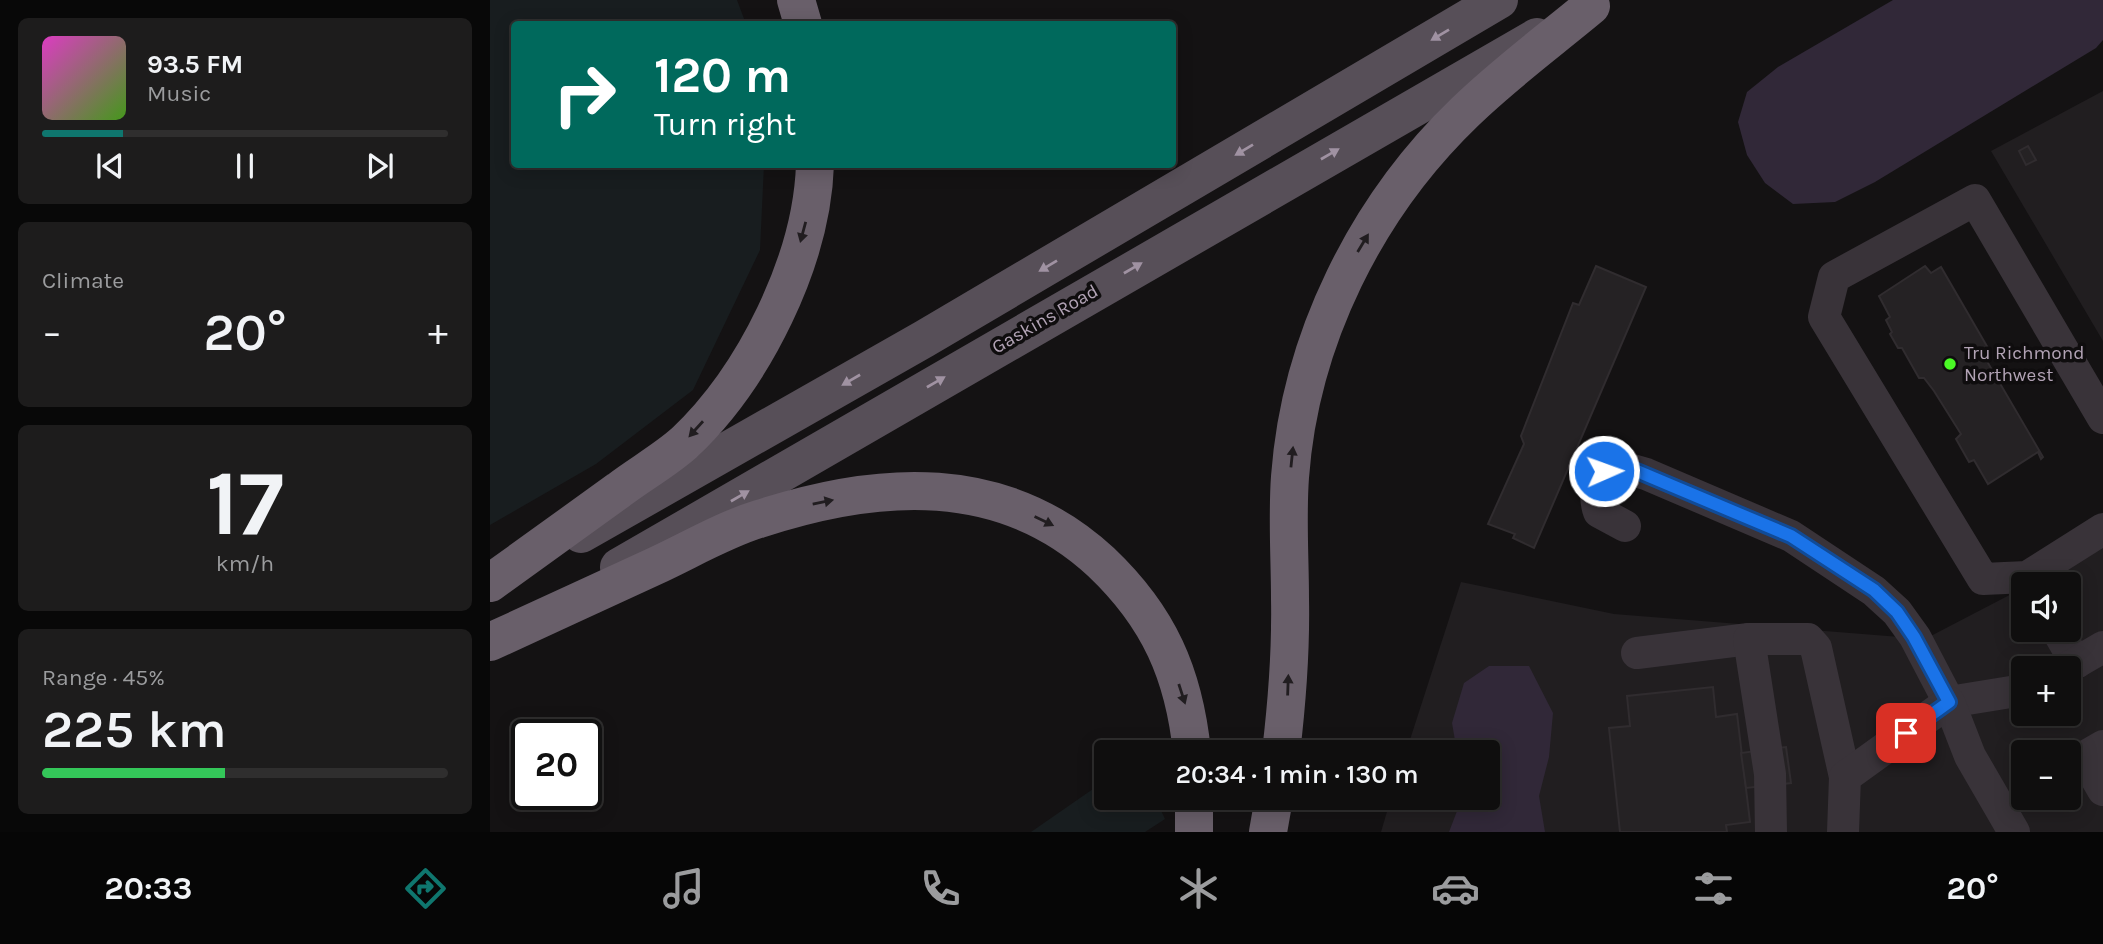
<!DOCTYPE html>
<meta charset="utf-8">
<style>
:root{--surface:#0f0e0e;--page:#1d1c1c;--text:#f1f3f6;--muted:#9b9c9e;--line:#2f2e2e;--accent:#0f766e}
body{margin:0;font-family:Karla,sans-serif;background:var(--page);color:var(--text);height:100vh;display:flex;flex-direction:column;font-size:26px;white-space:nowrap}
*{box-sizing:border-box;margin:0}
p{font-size:23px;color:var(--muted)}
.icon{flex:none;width:38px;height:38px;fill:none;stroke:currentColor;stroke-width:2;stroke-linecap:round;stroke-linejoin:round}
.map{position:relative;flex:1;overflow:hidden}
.panel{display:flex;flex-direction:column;gap:18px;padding:18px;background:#080808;width:490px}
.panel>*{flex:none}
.banner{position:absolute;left:21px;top:21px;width:665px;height:147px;border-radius:7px;box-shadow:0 4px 18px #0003,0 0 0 2px var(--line);background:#00695c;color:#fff;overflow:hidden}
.controls{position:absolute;left:1521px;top:572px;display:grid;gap:14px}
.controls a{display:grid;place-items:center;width:70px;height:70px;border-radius:7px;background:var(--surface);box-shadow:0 4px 18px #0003,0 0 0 2px var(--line);font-size:35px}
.speed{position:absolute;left:21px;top:719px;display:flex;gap:14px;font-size:35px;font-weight:700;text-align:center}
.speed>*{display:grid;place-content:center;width:91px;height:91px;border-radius:50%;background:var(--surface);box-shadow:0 4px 18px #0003,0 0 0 2px var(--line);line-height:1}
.speed .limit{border:4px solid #111;border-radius:10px;background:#fff;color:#111}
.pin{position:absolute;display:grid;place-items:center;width:60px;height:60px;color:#fff;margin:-30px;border-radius:14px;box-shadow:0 4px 10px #0006}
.me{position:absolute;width:77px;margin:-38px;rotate:88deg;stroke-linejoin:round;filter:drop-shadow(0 0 5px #0008)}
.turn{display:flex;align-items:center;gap:24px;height:147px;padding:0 28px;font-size:32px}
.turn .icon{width:91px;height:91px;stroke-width:2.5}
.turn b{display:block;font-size:49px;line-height:60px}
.big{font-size:52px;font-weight:600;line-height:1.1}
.panel .widget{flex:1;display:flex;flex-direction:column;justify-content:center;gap:10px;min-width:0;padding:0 24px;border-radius:10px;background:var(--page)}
.panel .dial{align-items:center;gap:0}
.dial b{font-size:91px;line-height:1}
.song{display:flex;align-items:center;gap:21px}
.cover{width:84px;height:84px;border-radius:10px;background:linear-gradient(135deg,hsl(310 70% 55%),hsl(100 70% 35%))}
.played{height:7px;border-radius:4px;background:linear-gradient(90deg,var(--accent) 20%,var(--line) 20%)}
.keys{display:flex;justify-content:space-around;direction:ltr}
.heat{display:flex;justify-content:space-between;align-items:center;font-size:38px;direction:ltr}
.charge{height:10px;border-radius:5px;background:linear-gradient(90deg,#34c759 45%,var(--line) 0)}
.trip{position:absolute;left:604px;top:740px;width:406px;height:70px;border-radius:7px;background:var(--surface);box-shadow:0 4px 18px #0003,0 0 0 2px var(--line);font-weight:600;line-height:70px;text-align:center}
.tabs{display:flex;height:112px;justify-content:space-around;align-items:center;background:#060606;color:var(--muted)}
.tabs .icon{width:49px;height:49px}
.tabs .selected{color:var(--accent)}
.tabs b{font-size:32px;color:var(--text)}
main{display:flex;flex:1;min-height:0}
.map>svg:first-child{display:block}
.built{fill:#211e20;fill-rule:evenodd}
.green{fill:#181d1f}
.water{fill:#312838}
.building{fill:#252224;stroke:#302c2f;stroke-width:2}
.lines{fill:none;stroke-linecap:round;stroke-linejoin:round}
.minor{stroke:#393339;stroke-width:32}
.major{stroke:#574f58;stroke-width:38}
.highway{stroke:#695f6a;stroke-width:38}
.oneway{fill:#a092a2}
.oneway2{fill:#211d20}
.route-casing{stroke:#114b97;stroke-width:18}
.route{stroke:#1a73e8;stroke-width:12}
.poi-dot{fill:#4af925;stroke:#0f0d0e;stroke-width:2.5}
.labels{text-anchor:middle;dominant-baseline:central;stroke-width:7;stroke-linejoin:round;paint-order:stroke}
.street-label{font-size:19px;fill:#b2a3b5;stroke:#0f0d0e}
.poi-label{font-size:19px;fill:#b2a3b5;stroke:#0f0d0e;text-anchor:start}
</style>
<main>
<section class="panel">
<div class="widget">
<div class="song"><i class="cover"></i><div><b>93.5 FM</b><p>Music</p></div></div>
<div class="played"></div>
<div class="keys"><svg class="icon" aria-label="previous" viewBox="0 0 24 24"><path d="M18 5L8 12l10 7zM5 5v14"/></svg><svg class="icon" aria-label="pause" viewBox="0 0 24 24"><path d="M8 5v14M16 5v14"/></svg><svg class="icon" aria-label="next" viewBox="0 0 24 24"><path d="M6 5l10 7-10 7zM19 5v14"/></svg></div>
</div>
<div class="widget"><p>Climate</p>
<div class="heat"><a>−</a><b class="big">20°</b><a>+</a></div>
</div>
<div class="widget dial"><b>17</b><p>km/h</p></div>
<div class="widget"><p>Range · 45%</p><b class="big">225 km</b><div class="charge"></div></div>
</section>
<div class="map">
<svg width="1613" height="832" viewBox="0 0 1613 832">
<rect width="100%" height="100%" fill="#141213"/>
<g class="built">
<polygon points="1613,91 1613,341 1501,151"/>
<path d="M1613 546V832H891L901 798H998V752H916L971 582 1124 614 1435 639 1533 588V630H1578V584H1539ZM1533 668H1578V714H1533ZM1533 752H1578V798H1533Z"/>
</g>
<g class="green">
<polygon points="0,0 247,0 256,24 24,24 24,164 274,165 270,250 203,390 106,464 0,525"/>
<polygon points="616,780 616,798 665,798 675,819 655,832 541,832"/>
</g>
<g class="water">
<polygon points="1403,0 1613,0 1613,40 1606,48 1385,182 1345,202 1303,204 1275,183 1257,155 1248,122 1257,92 1288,67"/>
<polygon points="999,666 1039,666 1063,713 1059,757 1049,796 1055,832 959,832 972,798 998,798 998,752 967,752 962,723 974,683"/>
</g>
<g class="building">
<polygon points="1538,146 1546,160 1536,165 1529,151"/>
<polygon points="1106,266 1156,287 1044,548 1023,538 1025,534 998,524 1034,444 1031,436 1083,303 1089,305"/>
<polygon points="1435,266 1441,273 1451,267 1498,348 1491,351 1553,457 1551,459 1548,452 1498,484 1484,460 1479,462 1466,439 1471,434 1444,391 1434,378 1429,378 1412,348 1408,348 1400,334 1402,332 1396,320 1400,317 1389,296"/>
<polygon points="1223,687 1226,717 1247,714 1260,822 1236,825 1237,832 1130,832 1119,728 1140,726 1137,696"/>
<polygon points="1296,747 1301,783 1256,788 1251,753"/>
</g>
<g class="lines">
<g class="minor">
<polyline points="1613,418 1485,200 1344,277 1334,317 1493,579 1537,577 1613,529"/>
<path d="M1135 526 1109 512C1103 495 1107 478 1121 464L1156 474 1301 536 1384 591 1407 612 1425 637 1459 702 1533 690"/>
<polyline points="1567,630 1586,663"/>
<polyline points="1147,653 1259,639"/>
<polyline points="1577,668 1613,647"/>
<polyline points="1613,746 1594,757 1613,790"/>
<polyline points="1281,832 1280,774 1259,639 1318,639 1326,648 1355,777"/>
<polyline points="1353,832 1355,777 1459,702 1480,756 1524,832"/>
</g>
<g class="major">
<polyline points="91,534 434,339 1009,0"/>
<polyline points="129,567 1047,37"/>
</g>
<g class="highway">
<polyline points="306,0 313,24"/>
<path d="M0 583C43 552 86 521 129 490 150 474 175 460 194 443 264 377 322 261 325 164"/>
<path d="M0 642C54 617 109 592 163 567 198 551 233 530 269 519 388 480 513 471 611 562 669 617 694 674 702 752"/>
<path d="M791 752C797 702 801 650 800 599 800 558 797 518 800 477 810 340 876 207 975 112 1014 74 1059 41 1101 6"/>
<polyline points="704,798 704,832"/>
<polyline points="778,832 784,798"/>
</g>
</g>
<defs><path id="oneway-solid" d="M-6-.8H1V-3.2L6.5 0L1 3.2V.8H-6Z" transform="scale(1.75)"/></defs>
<g class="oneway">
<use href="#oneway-solid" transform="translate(950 35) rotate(149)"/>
<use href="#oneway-solid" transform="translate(754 150) rotate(149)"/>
<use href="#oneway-solid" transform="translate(840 154) rotate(-30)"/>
<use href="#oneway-solid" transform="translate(558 266) rotate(149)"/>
<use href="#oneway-solid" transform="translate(643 268) rotate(-30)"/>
<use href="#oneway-solid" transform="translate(361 380) rotate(150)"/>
<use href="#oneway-solid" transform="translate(446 382) rotate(-30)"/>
<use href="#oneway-solid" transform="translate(250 496) rotate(-30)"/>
</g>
<g class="oneway2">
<use href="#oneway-solid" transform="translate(313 232) rotate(105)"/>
<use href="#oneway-solid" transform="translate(873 243) rotate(-59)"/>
<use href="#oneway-solid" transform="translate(206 429) rotate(132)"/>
<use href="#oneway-solid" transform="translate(802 457) rotate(-84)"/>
<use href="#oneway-solid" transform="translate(333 502) rotate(-11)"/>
<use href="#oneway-solid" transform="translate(554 521) rotate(26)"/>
<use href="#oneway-solid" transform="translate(798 685) rotate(-88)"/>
<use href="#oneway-solid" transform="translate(692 694) rotate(72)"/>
</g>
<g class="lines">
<g class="route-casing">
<polyline id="route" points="1114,471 1121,464 1135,466 1301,536 1384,590 1407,612 1424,637 1459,702 1416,733"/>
</g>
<use href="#route" class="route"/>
</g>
<circle class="poi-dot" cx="1460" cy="364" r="7"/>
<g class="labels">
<g class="street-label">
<text transform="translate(555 319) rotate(-30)">Gaskins Road</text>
</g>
<g class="poi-label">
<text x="1474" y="353">Tru Richmond<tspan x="1474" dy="22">Northwest</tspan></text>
</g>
</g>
</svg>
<div class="controls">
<a><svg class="icon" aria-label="sound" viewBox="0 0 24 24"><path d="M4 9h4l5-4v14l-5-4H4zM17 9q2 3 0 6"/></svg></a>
<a>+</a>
<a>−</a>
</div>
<div class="speed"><div class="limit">20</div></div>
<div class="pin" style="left:1416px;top:733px;background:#d93025"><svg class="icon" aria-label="arrive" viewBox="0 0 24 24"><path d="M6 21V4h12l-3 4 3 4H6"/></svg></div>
<svg class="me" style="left:1114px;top:471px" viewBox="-20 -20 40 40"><circle r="17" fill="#1a73e8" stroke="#fff" stroke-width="3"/><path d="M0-11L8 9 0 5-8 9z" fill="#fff"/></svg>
<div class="trip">20:34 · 1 min · 130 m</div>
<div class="banner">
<div class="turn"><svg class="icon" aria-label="right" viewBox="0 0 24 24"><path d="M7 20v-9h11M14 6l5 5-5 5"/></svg><div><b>120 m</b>Turn right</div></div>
</div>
</div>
</main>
<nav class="tabs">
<b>20:33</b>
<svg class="icon selected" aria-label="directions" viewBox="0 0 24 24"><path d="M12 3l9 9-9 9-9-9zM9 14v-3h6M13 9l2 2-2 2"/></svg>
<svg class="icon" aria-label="music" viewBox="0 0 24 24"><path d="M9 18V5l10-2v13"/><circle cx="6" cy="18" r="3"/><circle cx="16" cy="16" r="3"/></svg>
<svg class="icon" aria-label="phone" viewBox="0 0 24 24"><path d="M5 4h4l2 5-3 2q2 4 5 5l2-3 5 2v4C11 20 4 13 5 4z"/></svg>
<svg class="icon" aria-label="climate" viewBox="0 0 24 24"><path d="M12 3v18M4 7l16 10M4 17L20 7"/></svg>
<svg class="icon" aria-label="car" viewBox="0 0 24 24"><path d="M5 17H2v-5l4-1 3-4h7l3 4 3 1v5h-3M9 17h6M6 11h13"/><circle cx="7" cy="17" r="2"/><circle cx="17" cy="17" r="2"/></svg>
<svg class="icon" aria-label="filters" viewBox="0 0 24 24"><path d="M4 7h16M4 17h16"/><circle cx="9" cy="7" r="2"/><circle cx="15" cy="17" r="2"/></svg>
<b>20°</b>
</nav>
